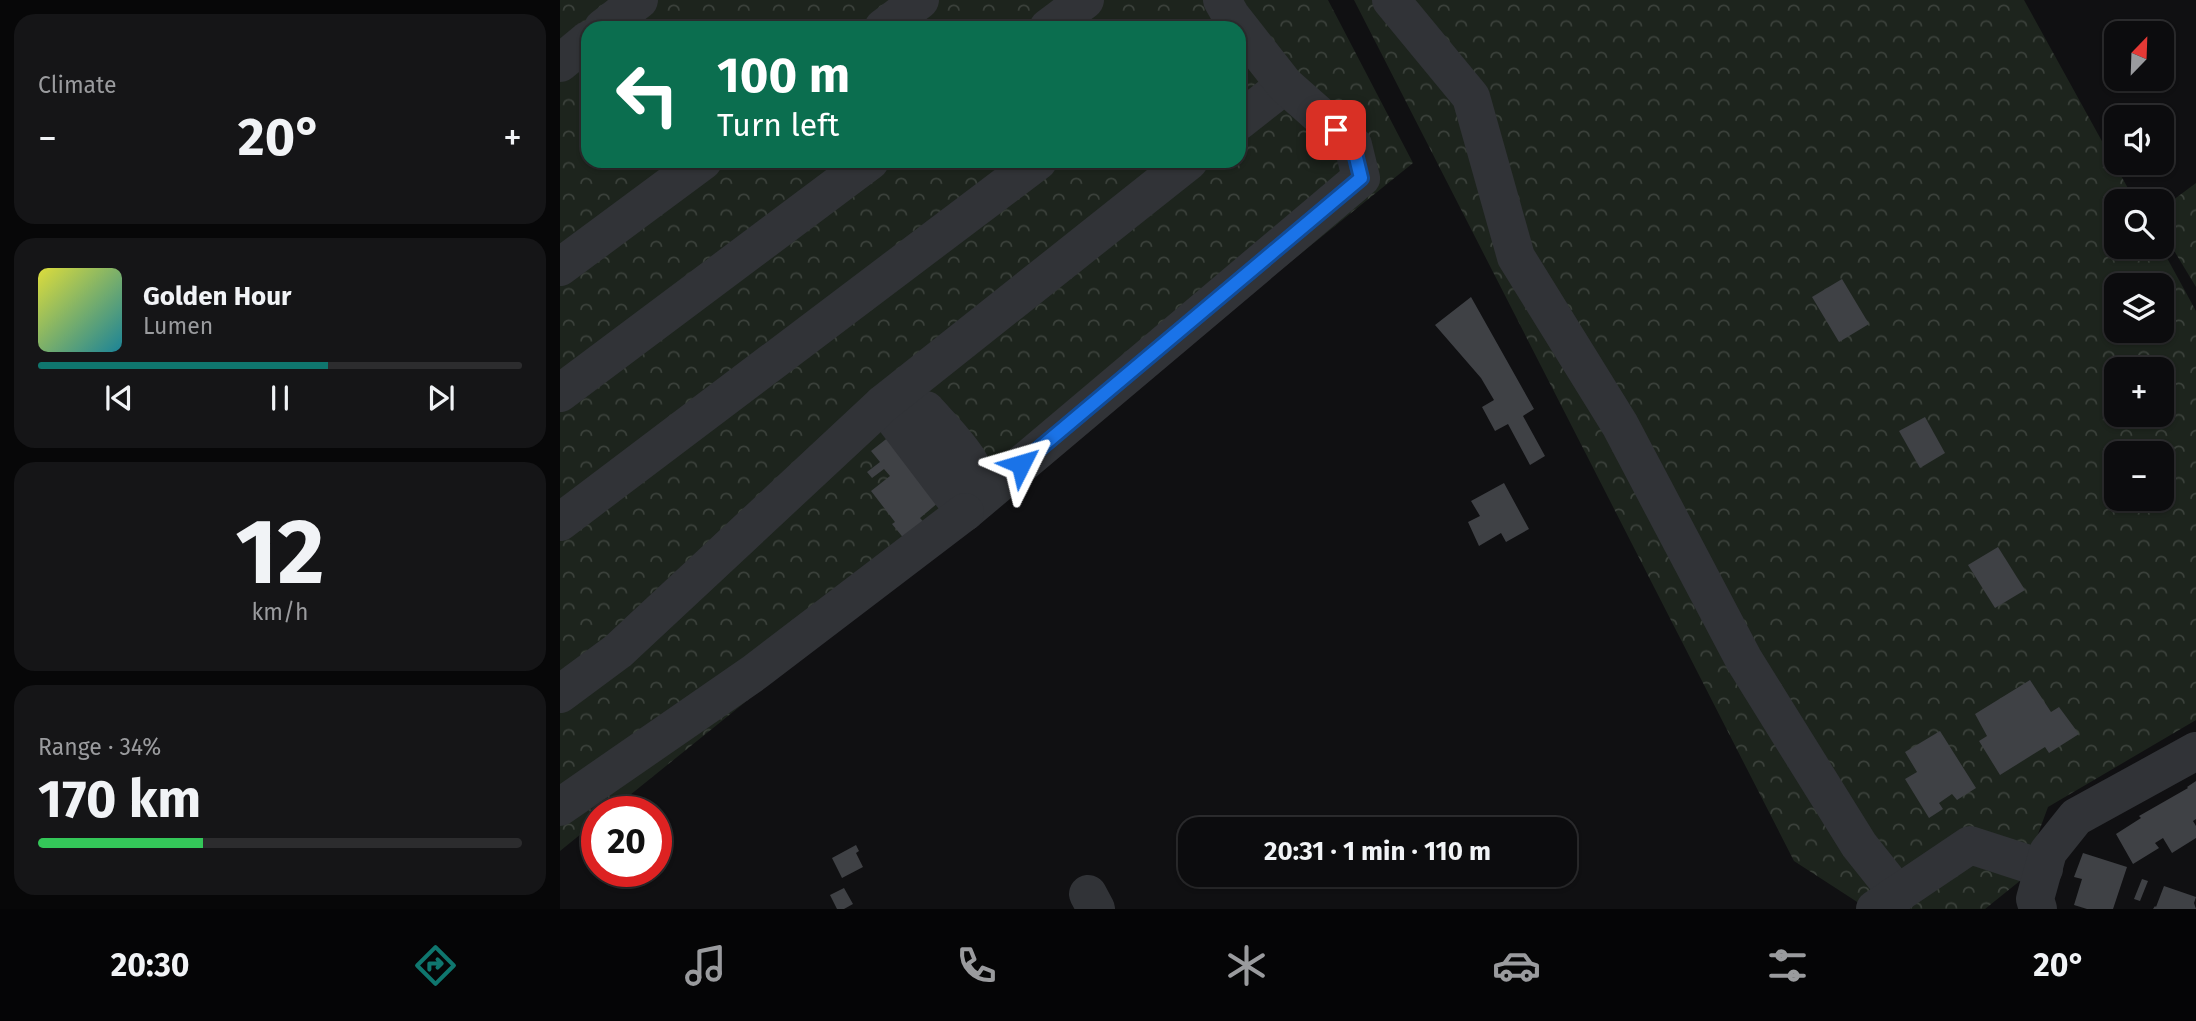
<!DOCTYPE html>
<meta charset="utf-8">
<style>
:root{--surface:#0c0c0e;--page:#151517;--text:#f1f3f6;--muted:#9a9b9e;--line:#2c2c2e;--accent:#0f766e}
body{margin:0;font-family:"Fira Sans",sans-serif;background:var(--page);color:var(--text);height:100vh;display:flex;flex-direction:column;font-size:26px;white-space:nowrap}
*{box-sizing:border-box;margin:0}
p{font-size:23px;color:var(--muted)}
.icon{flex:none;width:38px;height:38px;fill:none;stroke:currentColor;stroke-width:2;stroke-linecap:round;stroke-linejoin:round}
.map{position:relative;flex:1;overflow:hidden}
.drawer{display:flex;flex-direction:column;gap:14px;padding:14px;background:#070708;width:560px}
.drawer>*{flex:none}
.top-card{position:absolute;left:21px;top:21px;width:665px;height:147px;border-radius:21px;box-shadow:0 2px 5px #0004,0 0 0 2px var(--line);background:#0b6e4f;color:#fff;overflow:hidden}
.needle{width:46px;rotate:23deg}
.tools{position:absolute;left:1544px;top:21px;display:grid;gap:14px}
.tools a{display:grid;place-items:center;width:70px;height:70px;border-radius:14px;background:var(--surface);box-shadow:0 2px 5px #0004,0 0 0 2px var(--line);font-size:35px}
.speed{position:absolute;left:21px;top:796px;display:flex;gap:14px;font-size:35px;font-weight:700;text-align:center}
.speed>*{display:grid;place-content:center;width:91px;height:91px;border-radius:50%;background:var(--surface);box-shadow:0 2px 5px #0004,0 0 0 2px var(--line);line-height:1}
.speed .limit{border:10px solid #d22;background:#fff;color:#111}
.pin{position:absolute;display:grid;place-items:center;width:60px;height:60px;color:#fff;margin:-30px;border-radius:14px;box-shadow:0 4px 10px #0006}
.me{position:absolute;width:77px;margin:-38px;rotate:50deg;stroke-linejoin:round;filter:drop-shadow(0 0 5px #0008)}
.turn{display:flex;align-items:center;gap:24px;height:147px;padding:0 21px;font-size:32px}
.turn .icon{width:91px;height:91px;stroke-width:2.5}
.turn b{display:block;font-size:49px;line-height:60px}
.big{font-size:52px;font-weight:700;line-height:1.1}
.drawer .card{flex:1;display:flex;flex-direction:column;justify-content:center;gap:10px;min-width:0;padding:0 24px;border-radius:21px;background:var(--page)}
.drawer .dial{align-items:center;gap:0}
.dial b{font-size:91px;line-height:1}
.song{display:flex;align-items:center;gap:21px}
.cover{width:84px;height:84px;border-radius:10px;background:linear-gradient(135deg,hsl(60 70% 55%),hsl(190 70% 35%))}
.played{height:7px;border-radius:4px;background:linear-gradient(90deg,var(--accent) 60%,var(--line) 60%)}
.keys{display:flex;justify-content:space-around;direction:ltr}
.heat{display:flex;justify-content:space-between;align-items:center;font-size:38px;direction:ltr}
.charge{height:10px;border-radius:5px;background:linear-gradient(90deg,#34c759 34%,var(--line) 0)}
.trip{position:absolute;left:618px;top:817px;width:399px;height:70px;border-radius:21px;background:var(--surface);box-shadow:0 2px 5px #0004,0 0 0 2px var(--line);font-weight:700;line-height:70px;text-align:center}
.dock{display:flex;height:112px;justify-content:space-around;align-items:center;background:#050506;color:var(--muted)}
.dock .icon{width:49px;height:49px}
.dock .active{color:var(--accent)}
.dock b{font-size:32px;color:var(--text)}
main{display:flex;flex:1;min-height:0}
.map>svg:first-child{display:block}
.park{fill:url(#park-crowns);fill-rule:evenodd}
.building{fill:#3f4145}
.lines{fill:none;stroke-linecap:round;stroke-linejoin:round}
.minor{stroke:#313337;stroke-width:38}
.route-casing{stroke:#114b97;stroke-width:18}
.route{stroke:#1a73e8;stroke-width:12}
</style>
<main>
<section class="drawer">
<div class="card"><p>Climate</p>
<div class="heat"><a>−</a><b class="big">20°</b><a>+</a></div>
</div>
<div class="card">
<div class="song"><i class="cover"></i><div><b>Golden Hour</b><p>Lumen</p></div></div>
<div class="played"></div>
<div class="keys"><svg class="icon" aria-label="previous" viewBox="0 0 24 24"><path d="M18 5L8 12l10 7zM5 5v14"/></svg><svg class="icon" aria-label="pause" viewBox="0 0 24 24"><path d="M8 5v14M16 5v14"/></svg><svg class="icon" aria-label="next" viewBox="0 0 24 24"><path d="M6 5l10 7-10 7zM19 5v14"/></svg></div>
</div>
<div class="card dial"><b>12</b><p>km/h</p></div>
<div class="card"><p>Range · 34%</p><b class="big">170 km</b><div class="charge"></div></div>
</section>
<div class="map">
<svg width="1636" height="909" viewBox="0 0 1636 909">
<defs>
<pattern id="park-crowns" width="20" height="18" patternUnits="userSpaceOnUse" patternTransform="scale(1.75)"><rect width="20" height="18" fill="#1d241d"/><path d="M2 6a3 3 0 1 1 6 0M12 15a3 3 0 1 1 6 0" fill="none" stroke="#3b413b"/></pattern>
</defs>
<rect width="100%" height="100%" fill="#101012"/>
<g class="park">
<path d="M0 0H768L853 163 49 812H37V821L0 851ZM28 28H679V161H28Z"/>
<path d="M794 0H1464L1575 201H1556V247H1601L1636 311V720L1488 807 1461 880 1425 909H1308L1234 861ZM1556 285H1601V331H1556ZM1556 369H1601V415H1556ZM1556 453H1601V499H1556Z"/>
<polygon points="1636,183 1636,287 1601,229 1601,209"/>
</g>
<g class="building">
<polygon points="1282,279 1309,324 1279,342 1252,297"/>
<polygon points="911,297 974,409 963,416 985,456 970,465 948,424 935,431 922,407 934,400 921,378 875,325"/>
<polygon points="1365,417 1385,453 1360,468 1339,431"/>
<polygon points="330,436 379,502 360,518 371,530 350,546 332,524 335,522 311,491 330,476 324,469 312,478 307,472 320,462 311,451"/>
<polygon points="944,483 969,529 946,542 941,533 919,546 908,522 920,516 911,501"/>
<polygon points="1438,547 1465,590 1435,608 1408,565"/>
<polygon points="1470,680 1491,712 1499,707 1519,734 1489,753 1485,747 1440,775 1419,741 1427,736 1415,714"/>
<polygon points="1380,731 1416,788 1397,800 1392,794 1379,803 1383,809 1369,818 1345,779 1357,772 1345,752"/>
<polygon points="1636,781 1636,819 1633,821 1636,826 1636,838 1612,853 1603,838 1595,843 1599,848 1573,864 1556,834 1581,818 1579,816 1628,788 1627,787"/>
<polygon points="296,845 299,851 296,853 303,867 282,878 272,858"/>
<polygon points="1523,853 1567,867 1553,909 1527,909 1514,905 1522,879 1514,877"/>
<polygon points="1582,879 1588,881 1580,901 1574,899"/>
<polygon points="1604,886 1636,897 1634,903 1636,909 1593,909 1595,906 1596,907"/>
<polygon points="284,888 293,904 284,909 277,909 270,895"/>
</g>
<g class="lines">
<g class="minor">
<polyline points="831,0 911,97 956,257 1060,425 1184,660 1299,845 1338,894"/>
<polyline points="43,28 79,0"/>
<polyline points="323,28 360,0"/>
<polyline points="488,28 525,0"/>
<polyline points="0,63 28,40"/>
<polyline points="679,121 725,85"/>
<polyline points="0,267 143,161"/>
<polyline points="0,393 310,161"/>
<path d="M419 500C425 468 385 432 366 410L323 404 405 512 801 178 793 145 725 85 671 16 662 0"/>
<polyline points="0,522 478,161"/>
<polyline points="0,694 58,651 323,404 629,161"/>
<polyline points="0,807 195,672 405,512"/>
<polyline points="528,894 536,909"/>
<polyline points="1315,909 1410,845 1484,869"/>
<polyline points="1478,909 1475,899 1488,852 1516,817 1636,751"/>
</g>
</g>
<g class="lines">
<g class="route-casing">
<polyline id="route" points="461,464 801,178 793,145 776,130"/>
</g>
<use href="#route" class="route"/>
</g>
</svg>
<div class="tools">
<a><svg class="needle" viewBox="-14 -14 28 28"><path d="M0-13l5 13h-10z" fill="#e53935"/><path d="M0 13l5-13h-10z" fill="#9a9b9e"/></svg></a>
<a><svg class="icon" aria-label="sound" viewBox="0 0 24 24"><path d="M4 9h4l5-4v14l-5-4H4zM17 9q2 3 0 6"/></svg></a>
<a><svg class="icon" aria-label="search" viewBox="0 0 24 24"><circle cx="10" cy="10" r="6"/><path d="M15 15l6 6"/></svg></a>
<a><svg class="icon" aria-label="layers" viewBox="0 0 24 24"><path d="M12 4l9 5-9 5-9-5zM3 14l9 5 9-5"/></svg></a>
<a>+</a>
<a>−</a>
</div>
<div class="speed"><div class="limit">20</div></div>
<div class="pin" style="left:776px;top:130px;background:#d93025"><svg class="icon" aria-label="arrive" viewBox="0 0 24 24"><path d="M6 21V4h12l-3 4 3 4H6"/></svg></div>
<svg class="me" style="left:461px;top:464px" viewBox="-20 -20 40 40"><path d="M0-17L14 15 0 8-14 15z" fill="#1a73e8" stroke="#fff" stroke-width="4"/></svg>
<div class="trip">20:31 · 1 min · 110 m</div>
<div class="top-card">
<div class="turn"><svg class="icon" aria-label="left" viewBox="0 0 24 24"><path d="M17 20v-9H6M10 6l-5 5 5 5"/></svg><div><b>100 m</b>Turn left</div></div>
</div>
</div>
</main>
<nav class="dock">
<b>20:30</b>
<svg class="icon active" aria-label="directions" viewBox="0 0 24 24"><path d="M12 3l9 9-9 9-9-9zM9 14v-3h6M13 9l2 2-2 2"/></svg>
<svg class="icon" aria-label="music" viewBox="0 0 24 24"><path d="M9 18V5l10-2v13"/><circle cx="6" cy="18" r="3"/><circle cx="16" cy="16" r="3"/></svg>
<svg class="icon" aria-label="phone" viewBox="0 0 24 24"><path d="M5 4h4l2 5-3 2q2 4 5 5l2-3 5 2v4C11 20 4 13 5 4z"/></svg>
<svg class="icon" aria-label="climate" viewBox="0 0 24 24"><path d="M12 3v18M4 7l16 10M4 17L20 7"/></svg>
<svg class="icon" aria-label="car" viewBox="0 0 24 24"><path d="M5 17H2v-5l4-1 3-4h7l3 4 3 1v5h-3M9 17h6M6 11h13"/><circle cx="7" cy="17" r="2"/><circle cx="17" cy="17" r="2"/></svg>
<svg class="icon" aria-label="filters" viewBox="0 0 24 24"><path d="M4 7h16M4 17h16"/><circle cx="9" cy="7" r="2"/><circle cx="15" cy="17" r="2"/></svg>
<b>20°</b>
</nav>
